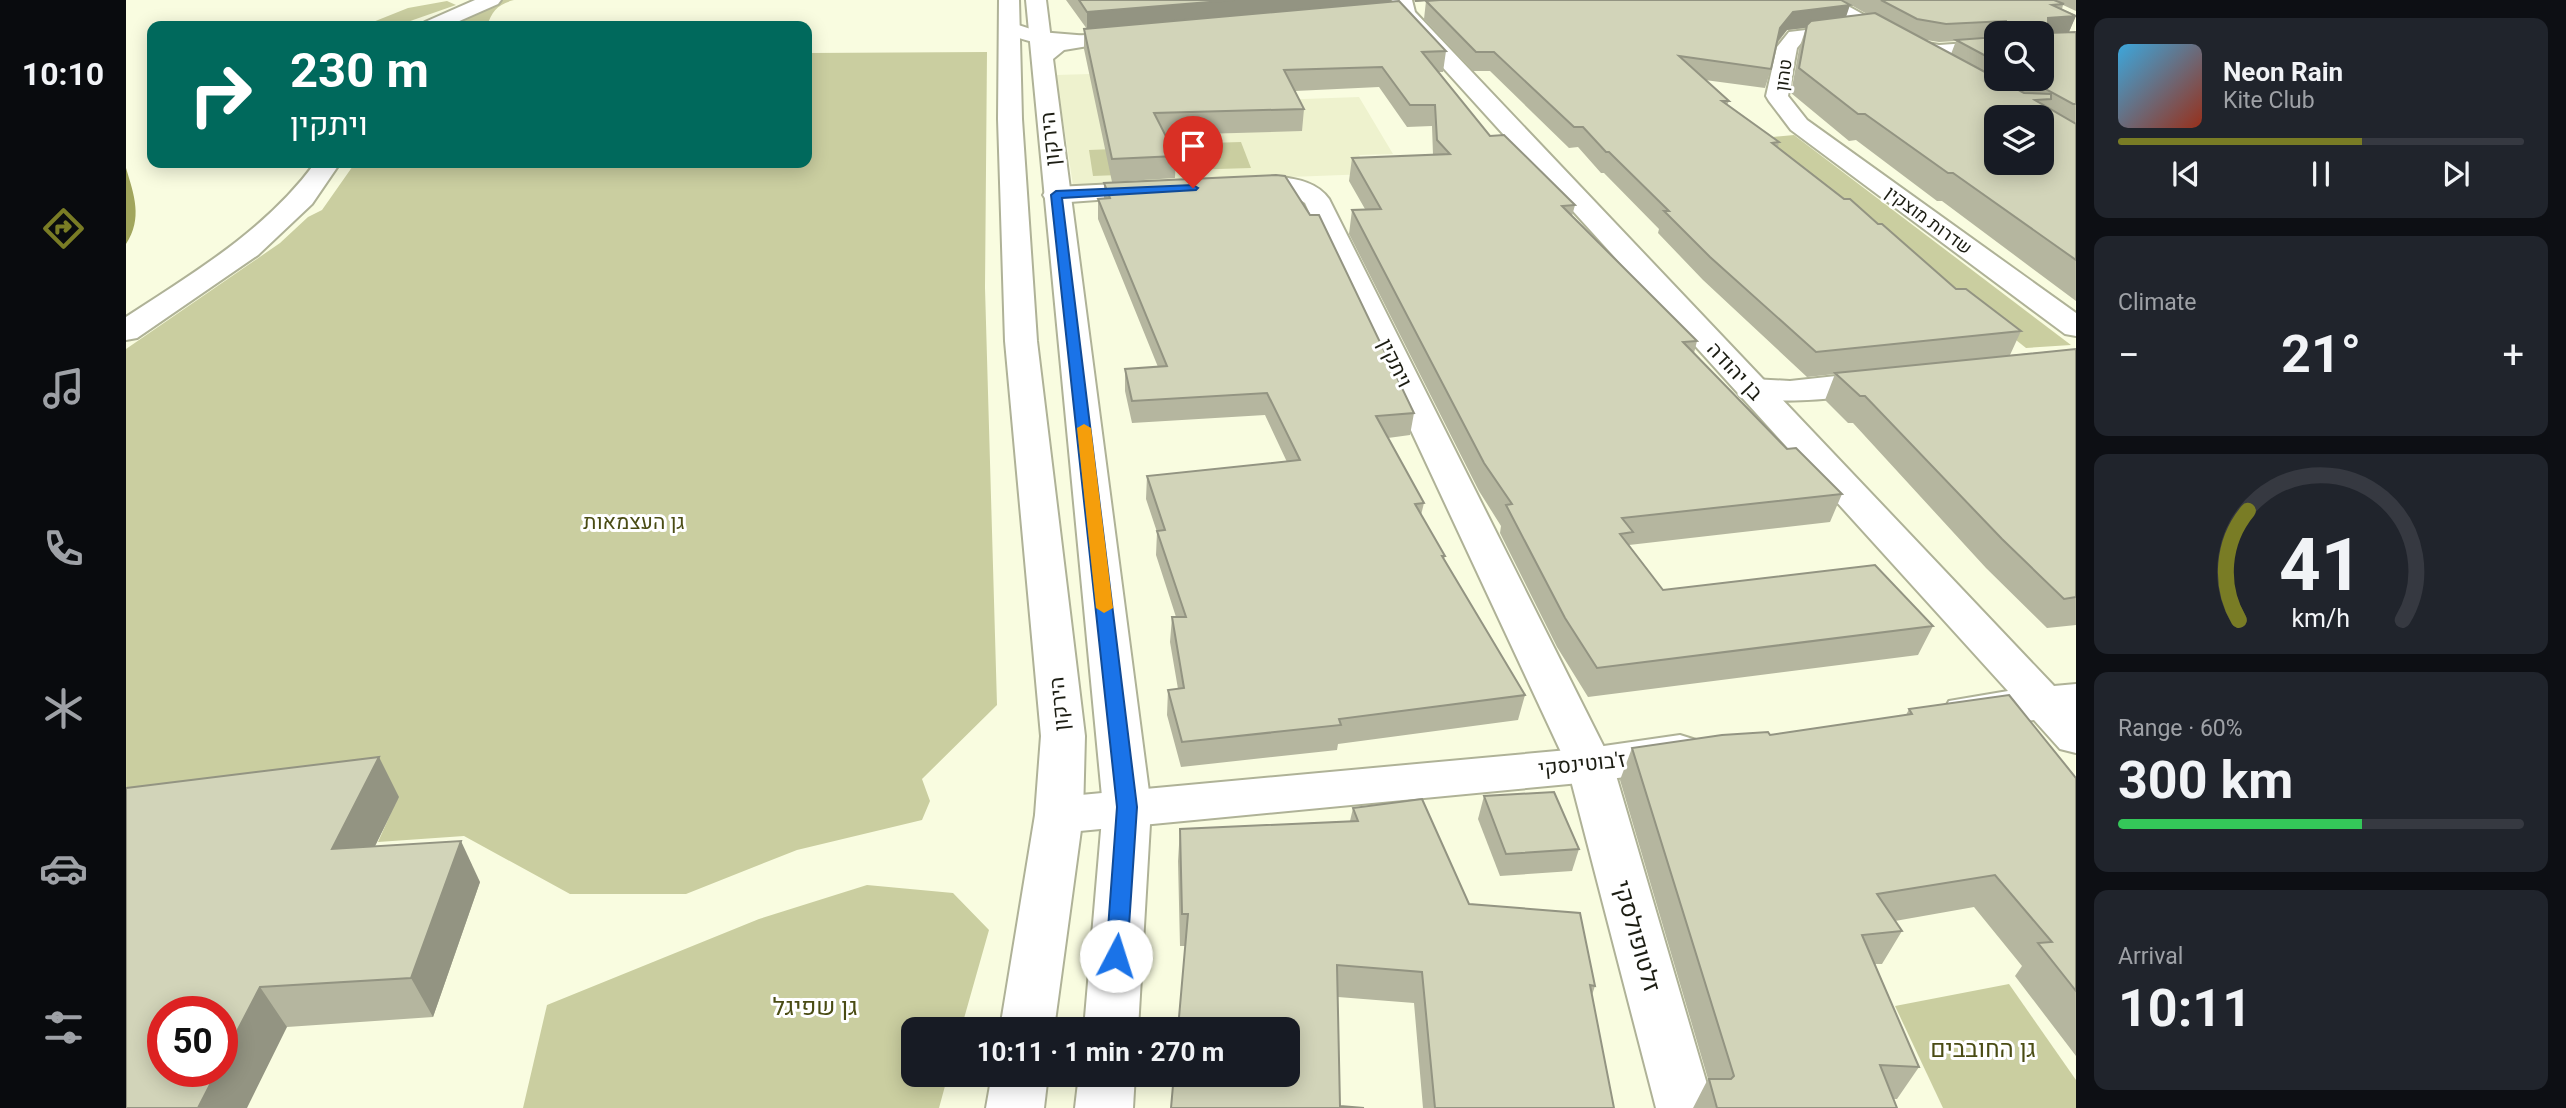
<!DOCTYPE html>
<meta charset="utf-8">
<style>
:root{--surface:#171b24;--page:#20242c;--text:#f1f3f6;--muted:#9ea1a6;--line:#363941;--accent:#797c25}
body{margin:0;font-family:Roboto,Heebo,sans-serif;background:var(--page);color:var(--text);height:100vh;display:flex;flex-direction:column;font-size:26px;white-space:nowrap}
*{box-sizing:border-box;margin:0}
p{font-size:23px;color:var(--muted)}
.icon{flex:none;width:38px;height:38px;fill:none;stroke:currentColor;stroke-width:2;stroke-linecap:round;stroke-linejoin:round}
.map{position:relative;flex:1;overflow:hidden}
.sheet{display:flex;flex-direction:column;gap:18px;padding:18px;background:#0d0f14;width:490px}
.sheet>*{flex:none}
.top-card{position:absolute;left:21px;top:21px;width:665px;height:147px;border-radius:14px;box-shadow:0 4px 18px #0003;background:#00695c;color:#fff;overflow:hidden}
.buttons{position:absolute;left:1858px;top:21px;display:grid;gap:14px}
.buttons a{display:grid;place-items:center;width:70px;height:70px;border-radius:14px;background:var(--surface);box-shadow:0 4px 18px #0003;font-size:35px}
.speed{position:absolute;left:21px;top:996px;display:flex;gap:14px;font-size:35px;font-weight:700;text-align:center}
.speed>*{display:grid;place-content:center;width:91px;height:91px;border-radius:50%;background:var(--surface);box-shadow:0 4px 18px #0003;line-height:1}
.speed .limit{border:10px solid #d22;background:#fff;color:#111}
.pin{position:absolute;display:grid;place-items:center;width:60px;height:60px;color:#fff;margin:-72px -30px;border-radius:50% 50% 50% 0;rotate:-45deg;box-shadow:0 0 7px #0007}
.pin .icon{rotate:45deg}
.me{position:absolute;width:77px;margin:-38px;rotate:5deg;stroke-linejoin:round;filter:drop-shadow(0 0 5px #0008)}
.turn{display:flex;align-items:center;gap:24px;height:147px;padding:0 28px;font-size:32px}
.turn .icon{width:91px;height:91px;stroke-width:2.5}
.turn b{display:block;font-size:49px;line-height:60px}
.big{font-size:52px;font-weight:700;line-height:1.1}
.sheet .tile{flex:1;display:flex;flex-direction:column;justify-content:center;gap:10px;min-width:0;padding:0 24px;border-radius:14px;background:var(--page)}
.sheet .dial{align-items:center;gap:0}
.dial svg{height:182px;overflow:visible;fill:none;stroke:var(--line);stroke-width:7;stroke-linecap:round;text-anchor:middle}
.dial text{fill:var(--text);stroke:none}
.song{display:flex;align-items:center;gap:21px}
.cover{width:84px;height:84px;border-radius:10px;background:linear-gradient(135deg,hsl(200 70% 55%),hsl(10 70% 35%))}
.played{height:7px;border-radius:4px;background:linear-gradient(90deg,var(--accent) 60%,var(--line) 60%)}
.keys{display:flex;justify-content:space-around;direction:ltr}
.heat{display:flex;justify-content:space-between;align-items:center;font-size:38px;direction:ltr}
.charge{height:10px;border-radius:5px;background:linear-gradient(90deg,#34c759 60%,var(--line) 0)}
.trip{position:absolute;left:775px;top:1017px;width:399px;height:70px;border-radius:14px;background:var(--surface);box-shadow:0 4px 18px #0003;font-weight:700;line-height:70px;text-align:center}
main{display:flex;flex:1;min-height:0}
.tabs{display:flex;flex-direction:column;width:126px;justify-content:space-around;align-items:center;background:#090b0e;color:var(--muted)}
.tabs .icon{width:49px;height:49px}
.tabs .active{color:var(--accent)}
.tabs b{font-size:32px;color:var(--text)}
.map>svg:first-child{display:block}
.built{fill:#eef2ce}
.green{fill:#cacea0}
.water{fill:#a1a55c}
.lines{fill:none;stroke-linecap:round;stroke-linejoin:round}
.minor-casing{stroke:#afb297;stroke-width:4}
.tertiary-casing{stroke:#afb297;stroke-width:4}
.secondary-casing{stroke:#afb297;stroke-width:4}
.minor{fill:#fff;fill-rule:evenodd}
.tertiary{fill:#fff;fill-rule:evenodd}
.secondary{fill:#fff;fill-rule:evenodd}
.wall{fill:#b5b69f;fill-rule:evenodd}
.shaded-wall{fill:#939482}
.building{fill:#d2d4b9;stroke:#939482;stroke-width:2;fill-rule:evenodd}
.route{fill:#1a73e8;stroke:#114b97;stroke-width:2}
.slow{fill:#f59e0b}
.labels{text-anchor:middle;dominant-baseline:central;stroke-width:6;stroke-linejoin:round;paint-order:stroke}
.far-street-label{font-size:18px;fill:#1c1d13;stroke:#fff}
.street-label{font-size:21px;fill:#1c1d13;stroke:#fff}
.park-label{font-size:21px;fill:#4a4c14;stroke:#fff}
.near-street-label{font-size:24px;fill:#1c1d13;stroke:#fff}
.near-park-label{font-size:24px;fill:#4a4c14;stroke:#fff}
</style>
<main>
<nav class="tabs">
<b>10:10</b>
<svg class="icon active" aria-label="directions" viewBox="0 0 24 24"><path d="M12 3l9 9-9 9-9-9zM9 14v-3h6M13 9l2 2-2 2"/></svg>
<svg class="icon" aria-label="music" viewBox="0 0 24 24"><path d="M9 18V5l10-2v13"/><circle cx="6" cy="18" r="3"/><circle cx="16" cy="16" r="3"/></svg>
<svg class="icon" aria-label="phone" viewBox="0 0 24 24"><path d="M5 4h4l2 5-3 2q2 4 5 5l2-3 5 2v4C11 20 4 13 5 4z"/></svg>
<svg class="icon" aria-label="climate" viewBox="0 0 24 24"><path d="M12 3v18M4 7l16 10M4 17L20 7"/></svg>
<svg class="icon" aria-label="car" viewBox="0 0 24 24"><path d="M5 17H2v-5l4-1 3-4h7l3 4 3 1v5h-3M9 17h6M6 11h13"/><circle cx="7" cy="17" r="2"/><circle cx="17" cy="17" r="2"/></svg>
<svg class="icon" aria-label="filters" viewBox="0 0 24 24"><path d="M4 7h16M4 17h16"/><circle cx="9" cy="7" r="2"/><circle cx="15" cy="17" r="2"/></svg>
</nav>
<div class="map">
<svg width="1950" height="1108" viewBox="0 0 1950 1108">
<rect width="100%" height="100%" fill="#f9fce0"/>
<polygon class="built" points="1134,69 1149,100 1233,97 1267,154 1233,155 1243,174 947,185 930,75"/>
<g class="green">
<path d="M373 0H388C372 4 366 11 361 26H324Z"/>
<polygon points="321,1 330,5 270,26 237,26 282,8"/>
<polygon points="861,52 859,288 871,705 796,779 804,801 796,820 671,850 560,894 444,894 338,836 252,842 272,797 0,832 0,349 154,243 182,217 196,210 229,163 681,163 681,53"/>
<polygon points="1668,135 1945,345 1900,348 1637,138"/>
<polygon points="1115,142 1125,168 1024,171 1017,145"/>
<polygon points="1013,148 1018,174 967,176 963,150"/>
<polygon points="741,885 827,893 863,930 835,1029 788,1029 788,1074 822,1075 813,1108 397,1108 421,1005 633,919"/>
<polygon points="1883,984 1950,1080 1950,1108 1817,1108 1769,1006"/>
</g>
<path class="water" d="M0 168C8 195 17 218 0 244Z"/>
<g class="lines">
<g class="minor-casing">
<g id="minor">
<polygon points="349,0 375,0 372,4 322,26 296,26 299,22"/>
<polygon points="1731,24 1738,26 1741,30 1738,34 1676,42 1671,48 1662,96 1681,120 1950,313 1950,336 1939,334 1665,130 1643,101 1640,96 1651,47 1663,32"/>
<polygon points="1777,39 1813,45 1871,41 1871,53 1813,57 1770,49 1767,45 1770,41"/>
<path d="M189 163H214L186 204 132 255 11 338 0 340V317C69 272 140 230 189 163Z"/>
<path d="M1154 177C1172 179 1192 183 1203 199L1487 765 1588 1108H1530L1441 765 1179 203C1155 185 1131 198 1105 191L1101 186 1105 181Z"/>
<polygon points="1030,182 1039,185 1043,190 1039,195 930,203 921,201 917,195 921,189 930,187"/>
<path d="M1756 371 1767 374 1772 381 1767 388C1727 398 1655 406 1614 396L1610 389 1614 382 1626 379 1664 381Z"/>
</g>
</g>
<g class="tertiary-casing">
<g id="tertiary">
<polygon points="1266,0 1286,0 1289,12 1928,686 1950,684 1950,753 1934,749 1908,720 1839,728 1823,723 1817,712 1823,701 1882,691 1272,18"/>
<polygon points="1687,0 1711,0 1778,37 1781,41 1778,45 1764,45"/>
<path d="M883 22 914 32 963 36 966 40 963 44C934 52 903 42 876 32L873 28 876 24Z"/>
<polygon points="1554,735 1570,740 1577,752 1570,764 1554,769 1464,782 933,833 916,828 909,815 916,802 933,797 1464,748"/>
</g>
</g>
<g class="secondary-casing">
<g id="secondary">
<polygon points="873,0 893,0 896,119 911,341 959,736 957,815 928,1029 874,1029 909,815 915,736 879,341 872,119"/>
<polygon points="900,0 920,0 925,40 973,33 980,35 983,39 980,43 938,50 927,59 1025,807 1012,1029 958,1029 977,807"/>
<polygon points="866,1074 922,1074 918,1108 860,1108"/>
<polygon points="953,1074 1009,1074 1007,1108 949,1108"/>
</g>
</g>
<use href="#minor" class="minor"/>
<use href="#tertiary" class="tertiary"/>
<use href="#secondary" class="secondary"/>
</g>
<g class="wall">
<polygon points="940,0 1265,0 1265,2 1320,51 1317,72 1312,72 1364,136 1449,205 1446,216 1571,341 1568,353 1661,449 1716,494 1704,522 1503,545 1537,590 1807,626 1792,655 1462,697 1431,647 1374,533 1375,526 1353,491 1223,234 1226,210 1239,209 1223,181 1226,158 1307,155 1306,126 1281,127 1253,87 1169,91 1178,109 1176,131 1039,135 1050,156 1049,178 986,182 958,49 958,29 961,29"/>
<path d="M1288 0H1715L1720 16 1741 14 1716 0H1950V11L1937 5 1936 9 1950 15 1943 32H1950V123H1948L1950 124V301L1816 201H1811L1730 140 1723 141 1665 93 1673 49 1680 28 1661 30 1651 44 1645 69 1639 88 1579 80 1603 101 1601 105 1653 142 1652 147 1752 224 1830 289 1895 331 1884 355 1950 349V625L1921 628 1860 568 1727 423H1722L1699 400 1709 374 1681 377 1577 280 1532 233 1533 229 1478 173H1475L1452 147 1443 148 1364 71H1347L1298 19 1300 1 1289 2ZM1871 33H1916V79H1871ZM1800 40 1813 42 1830 41 1825 54Z"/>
<polygon points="138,163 182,163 180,166 140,168"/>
<polygon points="978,183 1288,413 1284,435 1262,438 1298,503 1295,515 1319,556 1318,559 1399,695 1392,720 1212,744 1211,750 1055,767 1041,715 1042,690 1052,689 1044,642 1046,617 1050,617 1030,555 1031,532 1020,499 1021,476 1161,462 1139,415 1006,423 999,391 999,369 1032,367 972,219 972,199 978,199"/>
<polygon points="1783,709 1950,778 1950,1056 1889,976 1896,966 1848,907 1769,921 1776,931 1756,964 1749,964 1793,1067 1771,1099 1768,1099 1771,1108 1567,1108 1582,1079 1494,780 1506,748 1644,735 1780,715"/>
<polygon points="1358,796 1453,849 1446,871 1374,876 1352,819"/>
<polygon points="273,797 249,846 354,882 307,1017 161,1027 0,1108"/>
<polygon points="1227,808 1343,904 1469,986 1466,995 1488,1108 1297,1108 1288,1003 1212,997 1045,1108 1060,946 1054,946 1052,861 1054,829 1224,821"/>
</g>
<g class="shaded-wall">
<polygon points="1108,0 1265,0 1265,5 961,30 961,12"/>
<polygon points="1289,0 1315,0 1289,2"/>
<polygon points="1724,5 1718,23 1661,30 1648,46 1654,28 1667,12"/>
<polygon points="1950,16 1942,34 1916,36 1922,18"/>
<polygon points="253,757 273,797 228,889 206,849"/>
<polygon points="335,841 354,882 307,1017 285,978"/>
<polygon points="134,987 161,1027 121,1108 72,1108 91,1071 96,1071 96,1060"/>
</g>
<g class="building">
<polygon points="953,0 1108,0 961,12"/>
<polygon points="1314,0 1715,0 1724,5 1667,12 1654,28 1645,69 1553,56 1603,101 1596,101 1653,142 1646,143 1718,199 1724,199 1752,224 1756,224 1830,289 1840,289 1895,331 1690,352 1584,257 1538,211 1543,211 1483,152 1480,152 1457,127 1448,127 1368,52 1350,52 1300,1"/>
<polygon points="1755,0 1928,0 1938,4 1926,5 1950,16 1922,18 1922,33 1950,32 1950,104 1947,104 1901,79 1916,79 1916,33 1881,33 1880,21 1820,24 1791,19"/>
<polygon points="1273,1 1320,51 1296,52 1364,136 1378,135 1449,205 1436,206 1571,341 1557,342 1661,449 1670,448 1716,494 1496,518 1507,532 1494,534 1537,590 1749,565 1807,626 1471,668 1439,618 1380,505 1386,504 1358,463 1226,210 1255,209 1226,158 1324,154 1311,140 1309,105 1284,105 1256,67 1158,70 1178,109 1028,113 1050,156 986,159 958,29"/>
<path d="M1749 13 1898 93 1925 94V99L1909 100 1950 124V260L1827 173H1822L1739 114H1732L1673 68 1681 25 1685 21ZM1871 117H1916V163H1871Z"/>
<polygon points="1871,37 1871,62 1830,40"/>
<polygon points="1150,175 1159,176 1184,215 1193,215 1288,413 1250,416 1298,503 1289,504 1319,556 1316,556 1399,695 1213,719 1215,725 1056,742 1042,690 1058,688 1046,617 1060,617 1031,531 1039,530 1021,476 1174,460 1141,393 1006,401 999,369 1041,366 972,199 984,198 978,183"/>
<polygon points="1950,349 1950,597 1938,599 1876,539 1739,396 1734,396 1709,373"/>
<polygon points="1883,695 1950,778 1950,991 1912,943 1926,942 1869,875 1751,894 1776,931 1736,935 1793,1067 1754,1065 1771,1108 1591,1108 1583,1079 1605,1079 1608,1076 1506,748 1596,735 1642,732 1644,735 1786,714 1783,709"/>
<polygon points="253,757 206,849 335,841 285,978 134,987 96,1060 96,1012 37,1012 37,1071 91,1071 72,1108 0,1108 0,788"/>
<polygon points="1428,792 1453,849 1380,854 1358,796"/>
<polygon points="1296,799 1343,904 1454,913 1469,986 1464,985 1488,1108 1309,1108 1296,972 1211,965 1214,1106 1238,1108 1045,1108 1048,1074 1162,1074 1162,1029 1052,1029 1062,914 1056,914 1054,829 1232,821 1227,808"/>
</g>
<polygon class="route" points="1067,185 1072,188 1070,190 936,198 1011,807 1001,956 998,963 990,965 983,963 980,956 991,807 925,195 930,191"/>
<polygon class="slow" points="958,424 965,428 987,608 978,613 970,608 951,428"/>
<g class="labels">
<g class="far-street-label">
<text transform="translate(1657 75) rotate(-82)">טהון</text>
<text transform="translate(1803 220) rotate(36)">שדרות מוצקין</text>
</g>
<g class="street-label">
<text transform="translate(924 139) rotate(-96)">הירקון</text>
<text transform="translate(1269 363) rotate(64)">ויתקין</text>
<text transform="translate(1609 371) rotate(47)">בן יהודה</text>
<text transform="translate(933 704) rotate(-96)">הירקון</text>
<text transform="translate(1456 764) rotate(-6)">ז'בוטינסקי</text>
</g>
<g class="park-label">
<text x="508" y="522">גן העצמאות</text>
</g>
<g class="near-street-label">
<text transform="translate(1511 936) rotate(74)">זלטופולסקי</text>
</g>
<g class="near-park-label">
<text x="689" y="1007">גן שפיגל</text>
<text x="1857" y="1049">גן החובבים</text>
</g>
</g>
</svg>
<div class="buttons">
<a><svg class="icon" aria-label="search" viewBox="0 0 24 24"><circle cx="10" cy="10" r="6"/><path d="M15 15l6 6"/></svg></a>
<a><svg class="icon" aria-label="layers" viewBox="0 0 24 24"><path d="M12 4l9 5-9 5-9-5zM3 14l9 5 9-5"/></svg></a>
</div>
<div class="speed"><div class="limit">50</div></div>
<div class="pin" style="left:1067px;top:188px;background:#d93025"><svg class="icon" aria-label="arrive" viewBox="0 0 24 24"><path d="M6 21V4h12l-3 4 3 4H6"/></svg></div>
<svg class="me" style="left:990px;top:956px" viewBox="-20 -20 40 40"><circle r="19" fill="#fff"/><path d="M0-13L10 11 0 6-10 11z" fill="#1a73e8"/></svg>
<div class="trip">10:11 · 1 min · 270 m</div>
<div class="top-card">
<div class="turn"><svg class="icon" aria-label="right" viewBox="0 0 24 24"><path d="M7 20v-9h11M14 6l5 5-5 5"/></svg><div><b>230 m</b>ויתקין</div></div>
</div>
</div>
<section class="sheet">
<div class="tile">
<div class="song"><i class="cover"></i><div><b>Neon Rain</b><p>Kite Club</p></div></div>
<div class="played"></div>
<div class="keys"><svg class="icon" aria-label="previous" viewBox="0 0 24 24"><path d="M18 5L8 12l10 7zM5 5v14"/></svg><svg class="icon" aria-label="pause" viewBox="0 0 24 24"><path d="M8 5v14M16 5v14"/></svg><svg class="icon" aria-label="next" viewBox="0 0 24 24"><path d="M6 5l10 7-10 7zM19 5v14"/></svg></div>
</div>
<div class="tile"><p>Climate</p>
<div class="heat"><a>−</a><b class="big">21°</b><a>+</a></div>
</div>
<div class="tile dial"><svg viewBox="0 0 100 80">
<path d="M14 69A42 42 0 1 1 86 69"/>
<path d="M14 69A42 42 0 0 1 18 21" stroke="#797c25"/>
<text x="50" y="56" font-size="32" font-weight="700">41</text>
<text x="50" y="72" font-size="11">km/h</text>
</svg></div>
<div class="tile"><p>Range · 60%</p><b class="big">300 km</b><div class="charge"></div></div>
<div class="tile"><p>Arrival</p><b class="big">10:11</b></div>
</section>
</main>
